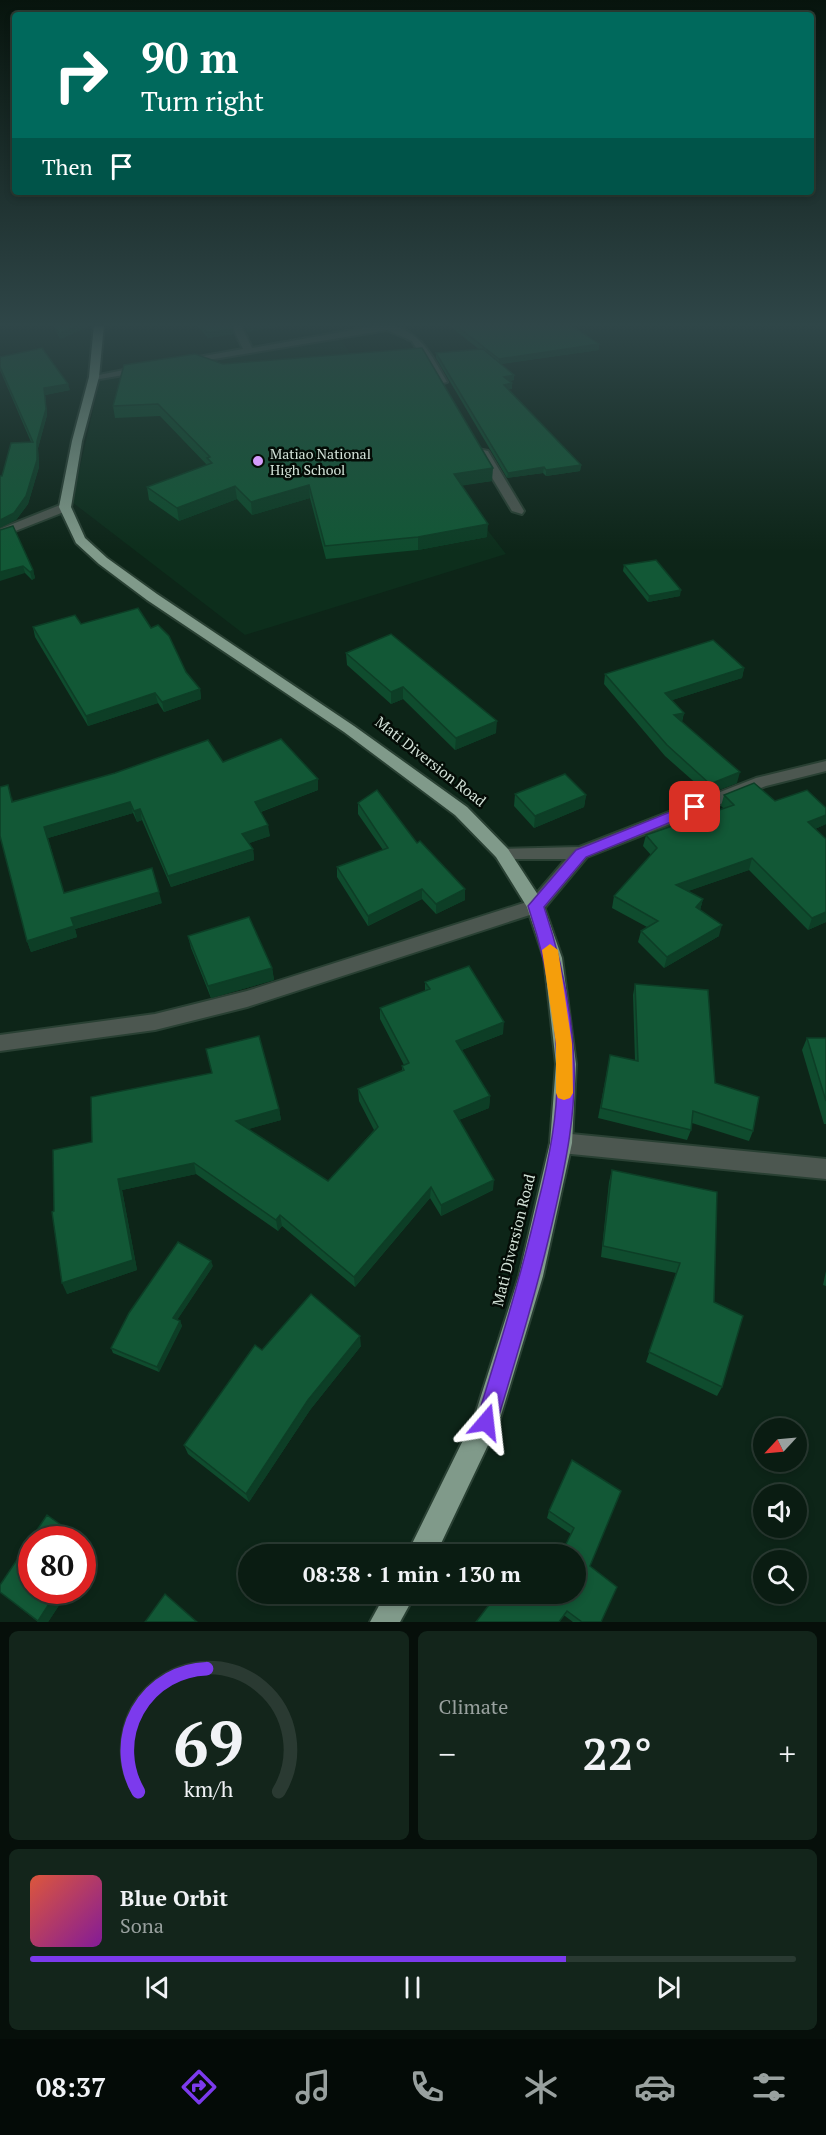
<!DOCTYPE html>
<meta charset="utf-8">
<style>
:root{--surface:#0a1c12;--page:#13251b;--text:#f1f3f6;--muted:#99a19f;--line:#2a3a32;--accent:#7c3aed}
body{margin:0;font-family:"PT Serif",serif;background:var(--page);color:var(--text);height:100vh;display:flex;flex-direction:column;font-size:22px;white-space:nowrap}
*{box-sizing:border-box;margin:0}
p{font-size:20px;color:var(--muted)}
.icon{flex:none;width:33px;height:33px;fill:none;stroke:currentColor;stroke-width:2;stroke-linecap:round;stroke-linejoin:round}
.map{position:relative;height:1622px;overflow:hidden}
.details{display:flex;flex-direction:column;gap:9px;padding:9px;background:#060f0a;flex:1}
.details>*{flex:none}
.guide{position:absolute;left:12px;top:12px;width:802px;height:183px;border-radius:6px;box-shadow:0 3px 9px #0003,0 0 0 2px var(--line);background:#00695c;color:#fff;overflow:hidden}
.needle{width:39px;rotate:244deg}
.controls{position:absolute;left:753px;top:1418px;display:grid;gap:12px}
.controls a{display:grid;place-items:center;width:54px;height:54px;border-radius:50%;background:var(--surface);box-shadow:0 3px 9px #0003,0 0 0 2px var(--line);font-size:30px}
.speed{position:absolute;left:18px;top:1526px;display:flex;gap:12px;font-size:30px;font-weight:700;text-align:center}
.speed>*{display:grid;place-content:center;width:78px;height:78px;border-radius:50%;background:var(--surface);box-shadow:0 3px 9px #0003,0 0 0 2px var(--line);line-height:1}
.speed .limit{border:9px solid #d22;background:#fff;color:#111}
.pin{position:absolute;display:grid;place-items:center;width:51px;height:51px;color:#fff;margin:-26px;border-radius:12px;box-shadow:0 3px 9px #0006}
.me{position:absolute;width:66px;margin:-33px;rotate:17deg;stroke-linejoin:round;filter:drop-shadow(0 0 4px #0008)}
.turn{display:flex;align-items:center;gap:21px;height:126px;padding:0 30px;font-size:27px}
.turn .icon{width:78px;height:78px;stroke-width:2.5}
.turn b{display:block;font-size:42px;line-height:51px}
.then{display:flex;align-items:center;height:57px;padding:0 30px;background:#0003;gap:12px;font-size:22px}
.big{font-size:45px;font-weight:600;line-height:1.1}
.details .card{flex:1;display:flex;flex-direction:column;justify-content:center;gap:9px;min-width:0;padding:0 21px;border-radius:9px;background:var(--page)}
.details .dial{align-items:center;gap:0}
.dial svg{height:156px;overflow:visible;fill:none;stroke:var(--line);stroke-width:7;stroke-linecap:round;text-anchor:middle}
.dial text{fill:var(--text);stroke:none}
.song{display:flex;align-items:center;gap:18px}
.cover{width:72px;height:72px;border-radius:9px;background:linear-gradient(135deg,hsl(10 70% 55%),hsl(290 70% 35%))}
.played{height:6px;border-radius:3px;background:linear-gradient(90deg,var(--accent) 70%,var(--line) 70%)}
.keys{display:flex;justify-content:space-around;direction:ltr}
.heat{display:flex;justify-content:space-between;align-items:center;font-size:33px;direction:ltr}
.details .tiles{flex:1;display:grid;gap:9px;grid-template-columns:1fr 1fr}
.card:last-child{grid-column:span 2}
.trip{position:absolute;left:238px;top:1544px;width:348px;height:60px;border-radius:30px;background:var(--surface);box-shadow:0 3px 9px #0003,0 0 0 2px var(--line);font-weight:600;line-height:60px;text-align:center}
.tab-bar{display:flex;height:96px;justify-content:space-around;align-items:center;background:#040b07;color:var(--muted)}
.tab-bar .icon{width:42px;height:42px}
.tab-bar .on{color:var(--accent)}
.tab-bar b{font-size:27px;color:var(--text)}
.map>svg:first-child{display:block}
.built{fill:#0d2e1c}
.lines{fill:none;stroke-linecap:round;stroke-linejoin:round}
.minor-casing{stroke:#294033;stroke-width:4}
.tertiary-casing{stroke:#294033;stroke-width:4}
.trunk-casing{stroke:#294033;stroke-width:4}
.minor{fill:#4c5750;fill-rule:evenodd}
.tertiary{fill:#4c5750;fill-rule:evenodd}
.trunk{fill:#809a8a;fill-rule:evenodd}
.wall{fill:#0f4c2e}
.shaded-wall{fill:#0d3e26}
.building{fill:#125836;stroke:#0d3e26;stroke-width:1.5}
.route{fill:#7c3aed;stroke:#51269a;stroke-width:1.5}
.slow{fill:#f59e0b}
.poi-dot{fill:#d49cfc;stroke:#040c06;stroke-width:2}
.labels{text-anchor:middle;dominant-baseline:central;stroke-width:5;stroke-linejoin:round;paint-order:stroke}
.far-poi-label{font-size:14px;fill:#d4e3d9;stroke:#040c06;text-anchor:start}
.street-label{font-size:15px;fill:#d4e3d9;stroke:#040c06}
</style>
<div class="map">
<svg width="826" height="1622" viewBox="0 0 826 1622">
<rect width="100%" height="100%" fill="#0d2518"/>
<polygon class="built" points="338,337 506,554 245,635 72,502 101,375"/>
<g class="lines">
<g class="minor-casing">
<g id="minor">
<path d="M231 324H240L252 348 386 324C420 330 431 354 447 382L438 384 412 341 387 330 184 364 182 362 187 359 243 349Z"/>
<polygon points="144,366 149,369 147,371 94,380 89,377"/>
<polygon points="478,449 488,451 524,511 522,514 512,511 476,451"/>
<polygon points="65,503 69,504 69,510 0,537 0,529"/>
<polygon points="561,1133 826,1159 826,1179 561,1153 553,1150 550,1143 553,1136"/>
</g>
</g>
<g class="tertiary-casing">
<polygon id="tertiary" points="826,761 826,771 766,786 587,857 542,911 247,1007 155,1030 0,1051 0,1035 155,1014 247,991 530,901 566,859 502,859 496,857 493,853 496,849 579,847 756,778"/>
</g>
<g class="trunk-casing">
<g id="trunk">
<polygon points="94,324 104,324 99,377 82,441 71,507 85,538 107,558 157,594 354,726 467,807 508,849 542,901 562,958 576,1064 572,1143 543,1276 499,1422 436,1554 407,1554 474,1418 519,1276 550,1143 556,1064 544,958 527,907 496,857 455,815 344,732 147,600 99,564 76,543 59,507 72,441 89,377"/>
<polygon points="386,1593 416,1593 400,1622 370,1622"/>
</g>
</g>
<use href="#minor" class="minor"/>
<use href="#tertiary" class="tertiary"/>
<use href="#trunk" class="trunk"/>
</g>
<g class="wall">
<polygon points="53,324 89,324 90,326 60,339"/>
<polygon points="196,324 231,324 233,334 208,338"/>
<polygon points="447,324 569,324 599,344 599,350 501,364 514,375 514,380 509,381 512,383 512,389 508,389 581,465 580,471 546,476 543,473 507,478 436,358 436,353 480,350"/>
<polygon points="0,357 70,390 45,395 47,415 38,448 39,467 28,504 16,520 2,476 31,442 0,370"/>
<polygon points="124,365 492,481 462,485 487,537 418,550 326,559 310,498 252,515 237,499 179,521 149,500 147,487 207,465 160,416 115,418 113,406"/>
<polygon points="0,530 33,570 35,578 32,580 25,573"/>
<polygon points="624,565 680,596 648,602 623,571"/>
<polygon points="81,624 151,628 200,689 201,699 164,712 158,703 88,726 35,637 33,627"/>
<polygon points="346,653 496,733 455,750 403,699 391,704 347,665"/>
<polygon points="744,668 742,678 672,700 684,713 682,722 737,783 708,794 665,756 604,684 605,674"/>
<polygon points="223,762 318,779 318,790 261,812 270,836 249,843 253,849 254,860 171,887 142,820 137,822 133,813 48,838 64,893 162,903 75,929 77,937 31,952 27,941 12,796 13,801"/>
<polygon points="515,794 586,795 584,807 534,828 514,806"/>
<polygon points="724,795 826,808 826,824 815,829 826,839 826,922 808,930 749,870 688,891 703,899 700,910 719,936 664,968 638,942 641,931 647,927 612,908 614,896 651,855 643,846 646,835 723,808 721,806"/>
<polygon points="358,803 417,843 465,900 436,914 422,899 368,926 337,877 337,867 383,850 358,814"/>
<polygon points="188,936 272,968 274,980 211,998 191,948"/>
<polygon points="425,982 503,1034 462,1050 490,1096 489,1108 459,1120 493,1190 441,1216 430,1198 355,1287 282,1226 278,1231 196,1174 122,1190 137,1270 67,1294 54,1211 92,1142 279,1109 281,1120 248,1129 328,1181 374,1130 359,1101 358,1089 402,1071 402,1066 404,1065 380,1019 380,1008 425,991"/>
<polygon points="635,984 753,1131 749,1141 692,1123 691,1130 687,1140 598,1118 610,1055 635,1061 633,995"/>
<polygon points="807,1038 826,1038 826,1124 824,1124 802,1050"/>
<polygon points="612,1170 714,1302 722,1387 717,1396 646,1362 676,1273 601,1257 609,1182"/>
<polygon points="213,1266 177,1320 180,1321 182,1326 159,1372 113,1353 111,1348"/>
<polygon points="826,1271 826,1286 823,1285"/>
<polygon points="361,1346 310,1410 249,1502 188,1454 184,1445 262,1350"/>
<polygon points="572,1460 590,1566 601,1622 573,1622 565,1616 537,1603 571,1534 547,1518 549,1511"/>
<polygon points="69,1590 48,1622 38,1622 0,1592"/>
</g>
<g class="shaded-wall">
<polygon points="80,324 89,324 90,326 60,339 59,334"/>
<polygon points="261,324 293,324 247,332 246,327"/>
<polygon points="233,329 233,334 208,338 207,333"/>
<polygon points="599,344 599,350 499,364 499,359"/>
<polygon points="514,375 514,380 504,382 504,377"/>
<polygon points="512,383 512,389 504,390 504,385"/>
<polygon points="68,384 70,390 45,395 47,415 38,448 39,467 28,504 16,520 0,528 0,520 37,441 44,388"/>
<polygon points="581,465 580,471 546,476 546,470"/>
<polygon points="544,467 543,473 507,478 508,473"/>
<polygon points="493,468 492,481 454,487 454,474"/>
<polygon points="309,485 310,498 252,515 251,502"/>
<polygon points="235,486 237,499 179,521 177,508"/>
<polygon points="488,524 487,537 418,550 418,537"/>
<polygon points="23,566 25,573 0,581 0,572"/>
<polygon points="33,570 35,578 32,580 30,572"/>
<polygon points="681,590 680,596 648,602 649,596"/>
<polygon points="744,668 742,678 663,703 665,693"/>
<polygon points="403,687 403,699 391,704 391,692"/>
<polygon points="200,689 201,699 164,712 162,702"/>
<polygon points="155,693 158,703 88,726 86,716"/>
<polygon points="684,713 681,723 674,715"/>
<polygon points="497,721 496,733 455,750 456,738"/>
<polygon points="740,772 737,783 708,794 710,784"/>
<polygon points="318,779 318,790 257,813 255,802"/>
<polygon points="586,795 584,807 534,828 535,816"/>
<polygon points="130,802 133,813 48,838 44,827"/>
<polygon points="140,809 142,820 137,822 134,811"/>
<polygon points="826,815 826,824 804,834 808,822"/>
<polygon points="268,825 270,836 244,845 242,834"/>
<polygon points="253,849 254,860 171,887 168,876"/>
<polygon points="752,858 749,870 674,896 676,885"/>
<polygon points="422,889 422,899 368,926 368,916"/>
<polygon points="465,889 465,900 436,914 436,904"/>
<polygon points="159,892 162,903 75,929 77,937 31,952 27,941 71,918"/>
<polygon points="703,899 700,910 696,907"/>
<polygon points="826,912 826,922 808,930 812,918"/>
<polygon points="722,925 719,936 664,968 667,957"/>
<polygon points="272,968 274,980 211,998 208,986"/>
<polygon points="504,1022 503,1034 456,1052 456,1041"/>
<polygon points="490,1096 489,1108 453,1122 454,1111"/>
<polygon points="279,1109 281,1120 238,1132 236,1121"/>
<polygon points="194,1163 196,1174 122,1190 137,1270 67,1294 62,1283 118,1179"/>
<polygon points="494,1180 493,1190 441,1216 441,1205"/>
<polygon points="431,1187 430,1198 355,1287 354,1277"/>
<polygon points="280,1215 282,1226 278,1231 276,1220"/>
<polygon points="211,1261 213,1266 175,1323 173,1318"/>
<polygon points="180,1321 182,1326 159,1372 157,1367"/>
<polygon points="360,1336 361,1346 310,1410 249,1502 246,1494 308,1400"/>
<polygon points="88,1544 93,1551 82,1568 82,1552"/>
<polygon points="58,1590 69,1590 48,1622 39,1622 38,1621"/>
</g>
<g class="building">
<polygon points="54,324 80,324 59,334"/>
<polygon points="200,324 231,324 233,329 207,333"/>
<polygon points="245,324 261,324 246,327"/>
<polygon points="454,324 569,324 599,344 499,359"/>
<polygon points="42,348 68,384 44,388 46,409 37,441 37,460 26,496 14,513 0,520 0,476 2,476 11,443 33,442 0,367 0,357"/>
<polygon points="422,348 493,468 454,474 488,524 418,537 325,546 309,485 251,502 235,486 177,508 147,487 212,463 207,458 210,457 158,404 113,406 124,365 195,354 223,364"/>
<polygon points="483,349 514,375 504,377 512,383 504,385 581,465 546,470 544,467 508,473 436,353"/>
<polygon points="13,526 33,570 30,572 23,566 0,572 0,530"/>
<polygon points="656,560 681,590 649,596 624,565"/>
<polygon points="138,608 151,628 158,625 169,636 186,672 200,689 162,702 155,693 86,716 33,627 75,615 81,624"/>
<polygon points="391,634 497,721 456,738 403,687 391,692 346,653"/>
<polygon points="713,640 744,668 665,693 684,713 674,715 740,772 710,784 667,745 605,674"/>
<polygon points="281,739 318,779 255,802 268,825 242,834 253,849 168,876 140,809 134,811 130,802 44,827 64,893 152,868 159,892 71,918 74,926 27,941 0,836 0,787 8,785 12,802 115,773 208,740 223,762"/>
<polygon points="565,774 586,795 535,816 515,794"/>
<polygon points="754,783 775,801 807,790 826,808 826,815 808,822 826,839 826,912 812,918 752,858 676,885 703,899 696,907 722,925 667,957 641,931 658,921 614,896 657,848 646,835 734,805 724,795"/>
<polygon points="377,790 417,843 420,841 465,889 436,904 422,889 368,916 337,867 388,848 358,803"/>
<polygon points="249,917 272,968 208,986 188,936"/>
<polygon points="469,966 504,1022 456,1041 490,1096 454,1111 494,1180 441,1205 431,1187 354,1277 280,1215 276,1220 194,1163 118,1179 133,1260 62,1283 52,1212 54,1211 53,1150 92,1142 91,1097 212,1073 206,1049 259,1036 279,1109 236,1121 328,1181 378,1127 358,1089 404,1070 402,1066 409,1063 380,1008 430,989 425,982"/>
<polygon points="635,984 708,990 715,1083 759,1097 753,1131 693,1111 691,1130 601,1108 610,1055 638,1061"/>
<polygon points="807,1038 826,1038 826,1101"/>
<polygon points="612,1170 717,1192 714,1302 743,1316 722,1387 649,1352 680,1263 603,1246"/>
<polygon points="178,1242 211,1261 173,1318 180,1321 157,1367 111,1348 129,1313"/>
<polygon points="311,1294 360,1336 308,1400 246,1494 184,1445 255,1345 262,1350"/>
<polygon points="572,1460 621,1491 590,1566 617,1587 601,1622 582,1622 567,1611 559,1622 476,1622 498,1593 528,1593 537,1603 542,1593 576,1593 576,1554 561,1554 574,1528 549,1511"/>
<polygon points="47,1515 81,1539 32,1539 32,1590 58,1590 38,1621 0,1592 0,1585"/>
<polygon points="82,1540 88,1544 82,1552"/>
<polygon points="165,1594 197,1622 145,1622"/>
</g>
<linearGradient id="sky" x2="0" y2="1"><stop stop-color="#07140d"/><stop offset="0.59" stop-color="#2f4648"/><stop offset="1" stop-color="#2f4648" stop-opacity="0"/></linearGradient>
<rect width="826" height="551" fill="url(#sky)"/>
<path class="route" d="M695 802 702 807 700 810 586 857 544 907C561 958 572 1009 574 1063 576 1113 566 1162 555 1211 539 1283 518 1352 497 1422L494 1430 486 1433 479 1430 476 1422C498 1351 520 1280 537 1207 549 1160 559 1112 557 1063 556 1009 545 957 528 906L576 850Z"/>
<polygon class="slow" points="550,944 558,950 572,1044 573,1093 570,1098 564,1100 558,1098 556,1093 556,1044 542,950"/>
<circle class="poi-dot" cx="258" cy="461" r="6"/>
<g class="labels">
<g class="far-poi-label">
<text x="270" y="453">Matiao National<tspan x="270" dy="16">High School</tspan></text>
</g>
<g class="street-label">
<text transform="translate(431 761) rotate(38)">Mati Diversion Road</text>
<text transform="translate(513 1240) rotate(-76)">Mati Diversion Road</text>
</g>
</g>
</svg>
<div class="controls">
<a><svg class="needle" viewBox="-14 -14 28 28"><path d="M0-13l5 13h-10z" fill="#e53935"/><path d="M0 13l5-13h-10z" fill="#99a19f"/></svg></a>
<a><svg class="icon" aria-label="sound" viewBox="0 0 24 24"><path d="M4 9h4l5-4v14l-5-4H4zM17 9q2 3 0 6"/></svg></a>
<a><svg class="icon" aria-label="search" viewBox="0 0 24 24"><circle cx="10" cy="10" r="6"/><path d="M15 15l6 6"/></svg></a>
</div>
<div class="speed"><div class="limit">80</div></div>
<div class="pin" style="left:695px;top:807px;background:#d93025"><svg class="icon" aria-label="arrive" viewBox="0 0 24 24"><path d="M6 21V4h12l-3 4 3 4H6"/></svg></div>
<svg class="me" style="left:486px;top:1422px" viewBox="-20 -20 40 40"><path d="M0-17L14 15 0 8-14 15z" fill="#7c3aed" stroke="#fff" stroke-width="4"/></svg>
<div class="trip">08:38 · 1 min · 130 m</div>
<div class="guide">
<div class="turn"><svg class="icon" aria-label="right" viewBox="0 0 24 24"><path d="M7 20v-9h11M14 6l5 5-5 5"/></svg><div><b>90 m</b>Turn right</div></div>
<div class="then">Then<svg class="icon" aria-label="arrive" viewBox="0 0 24 24"><path d="M6 21V4h12l-3 4 3 4H6"/></svg></div>
</div>
</div>
<section class="details">
<div class="tiles">
<div class="card dial"><svg viewBox="0 0 100 80">
<path d="M14 69A42 42 0 1 1 86 69"/>
<path d="M14 69A42 42 0 0 1 49 6" stroke="#7c3aed"/>
<text x="50" y="56" font-size="32" font-weight="700">69</text>
<text x="50" y="72" font-size="11">km/h</text>
</svg></div>
<div class="card"><p>Climate</p>
<div class="heat"><a>−</a><b class="big">22°</b><a>+</a></div>
</div>
<div class="card">
<div class="song"><i class="cover"></i><div><b>Blue Orbit</b><p>Sona</p></div></div>
<div class="played"></div>
<div class="keys"><svg class="icon" aria-label="previous" viewBox="0 0 24 24"><path d="M18 5L8 12l10 7zM5 5v14"/></svg><svg class="icon" aria-label="pause" viewBox="0 0 24 24"><path d="M8 5v14M16 5v14"/></svg><svg class="icon" aria-label="next" viewBox="0 0 24 24"><path d="M6 5l10 7-10 7zM19 5v14"/></svg></div>
</div>
</div>
</section>
<nav class="tab-bar">
<b>08:37</b>
<svg class="icon on" aria-label="directions" viewBox="0 0 24 24"><path d="M12 3l9 9-9 9-9-9zM9 14v-3h6M13 9l2 2-2 2"/></svg>
<svg class="icon" aria-label="music" viewBox="0 0 24 24"><path d="M9 18V5l10-2v13"/><circle cx="6" cy="18" r="3"/><circle cx="16" cy="16" r="3"/></svg>
<svg class="icon" aria-label="phone" viewBox="0 0 24 24"><path d="M5 4h4l2 5-3 2q2 4 5 5l2-3 5 2v4C11 20 4 13 5 4z"/></svg>
<svg class="icon" aria-label="climate" viewBox="0 0 24 24"><path d="M12 3v18M4 7l16 10M4 17L20 7"/></svg>
<svg class="icon" aria-label="car" viewBox="0 0 24 24"><path d="M5 17H2v-5l4-1 3-4h7l3 4 3 1v5h-3M9 17h6M6 11h13"/><circle cx="7" cy="17" r="2"/><circle cx="17" cy="17" r="2"/></svg>
<svg class="icon" aria-label="filters" viewBox="0 0 24 24"><path d="M4 7h16M4 17h16"/><circle cx="9" cy="7" r="2"/><circle cx="15" cy="17" r="2"/></svg>
</nav>
